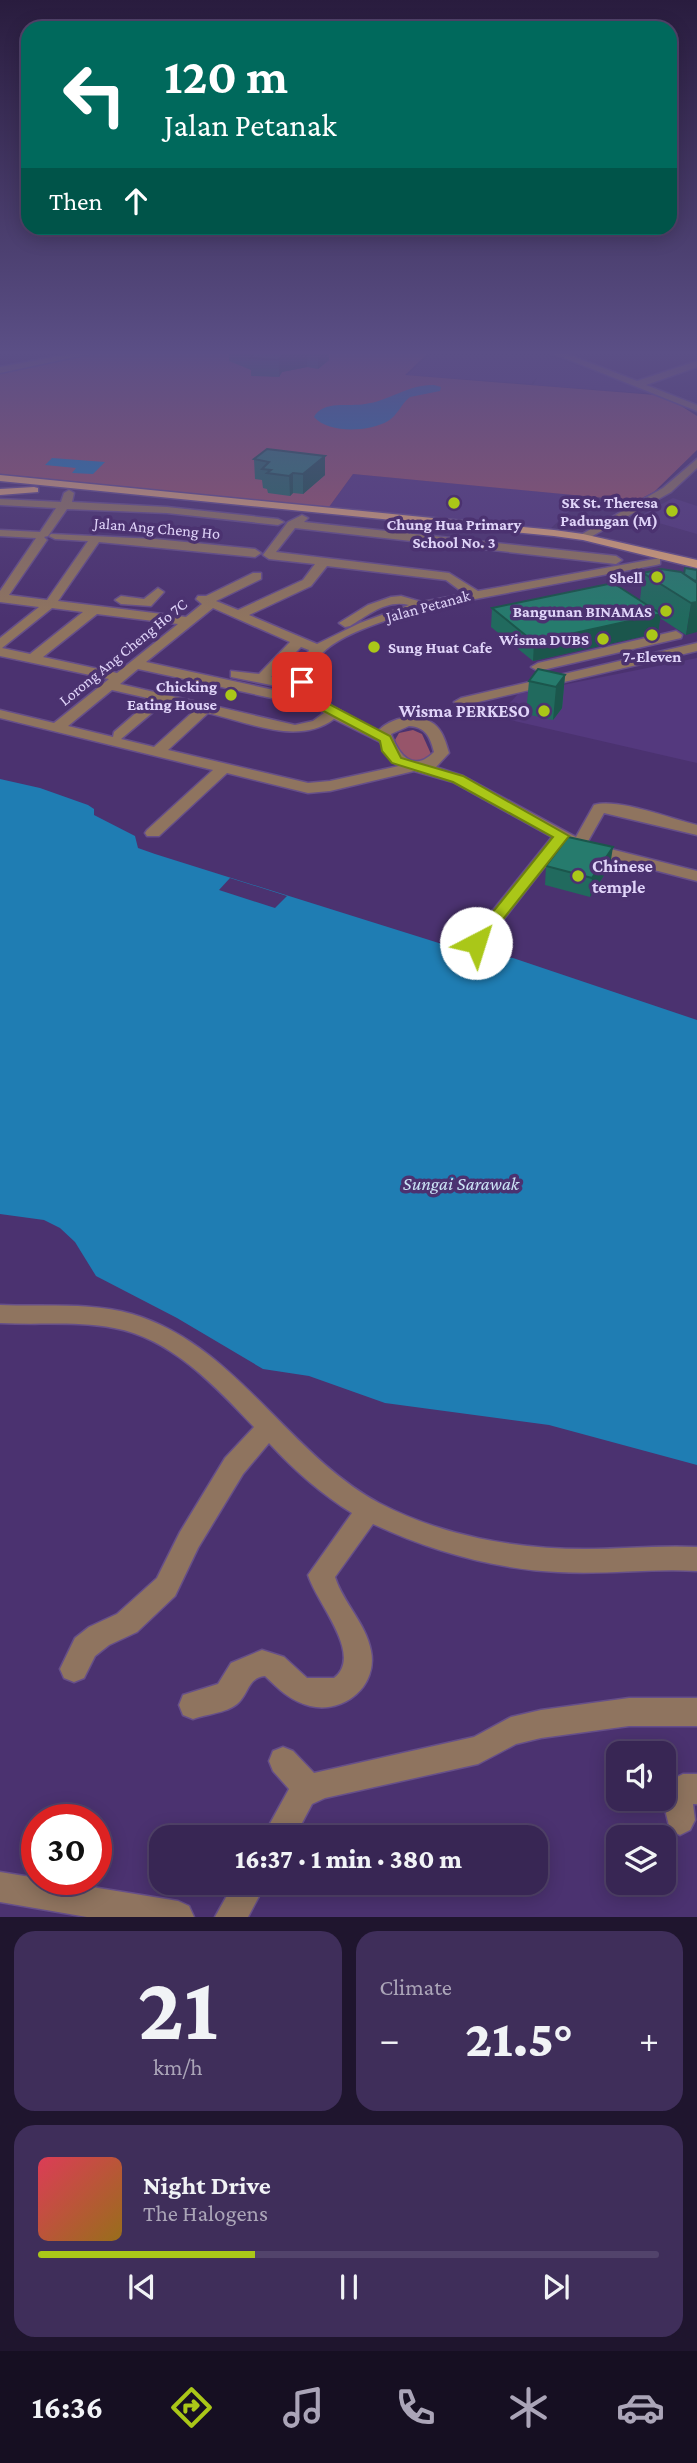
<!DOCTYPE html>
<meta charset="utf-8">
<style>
:root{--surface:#382654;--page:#3f2e5a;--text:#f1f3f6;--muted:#aba5b8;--line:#52436b;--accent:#aac718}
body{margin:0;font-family:"Crimson Pro",serif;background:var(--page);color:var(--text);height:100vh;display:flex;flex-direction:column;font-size:26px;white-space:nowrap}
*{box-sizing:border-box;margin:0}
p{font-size:23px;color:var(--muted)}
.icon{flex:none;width:38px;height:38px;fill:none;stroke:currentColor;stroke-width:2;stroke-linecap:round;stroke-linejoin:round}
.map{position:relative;height:1917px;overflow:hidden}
.side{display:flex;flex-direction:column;gap:14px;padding:14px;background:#1f152e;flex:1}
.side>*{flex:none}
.hud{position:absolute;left:21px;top:21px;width:656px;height:214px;border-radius:21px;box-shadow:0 4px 18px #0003,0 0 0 2px var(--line);background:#00695c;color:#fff;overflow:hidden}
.controls{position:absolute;left:606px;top:1741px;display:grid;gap:14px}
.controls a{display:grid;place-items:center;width:70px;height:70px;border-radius:14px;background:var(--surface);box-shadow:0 4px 18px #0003,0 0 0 2px var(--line);font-size:35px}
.speed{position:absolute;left:21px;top:1804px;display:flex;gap:14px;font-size:35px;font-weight:700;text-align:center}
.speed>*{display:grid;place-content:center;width:91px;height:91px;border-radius:50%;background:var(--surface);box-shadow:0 4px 18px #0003,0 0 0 2px var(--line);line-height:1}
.speed .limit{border:10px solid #d22;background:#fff;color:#111}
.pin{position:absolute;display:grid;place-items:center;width:60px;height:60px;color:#fff;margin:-30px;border-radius:14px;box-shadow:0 4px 10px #0006}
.me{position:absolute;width:77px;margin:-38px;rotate:40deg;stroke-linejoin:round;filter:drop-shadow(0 0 5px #0008)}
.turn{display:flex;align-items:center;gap:24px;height:147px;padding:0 28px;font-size:32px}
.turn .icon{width:91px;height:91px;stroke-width:2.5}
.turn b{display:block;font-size:49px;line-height:60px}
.then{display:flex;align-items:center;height:66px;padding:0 28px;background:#0003;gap:14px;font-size:26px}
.big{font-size:52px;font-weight:800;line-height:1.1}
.side .widget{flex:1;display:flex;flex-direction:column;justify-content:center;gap:10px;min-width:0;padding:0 24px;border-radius:21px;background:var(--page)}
.side .dial{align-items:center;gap:0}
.dial b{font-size:91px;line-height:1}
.song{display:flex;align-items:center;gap:21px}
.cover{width:84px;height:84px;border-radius:10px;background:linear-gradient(135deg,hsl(350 70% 55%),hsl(40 70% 35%))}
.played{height:7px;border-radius:4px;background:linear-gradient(90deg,var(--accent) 35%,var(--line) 35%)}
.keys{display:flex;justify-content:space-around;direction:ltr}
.heat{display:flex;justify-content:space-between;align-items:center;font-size:38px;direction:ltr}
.side .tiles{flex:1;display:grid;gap:14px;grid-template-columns:1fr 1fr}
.widget:last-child{grid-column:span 2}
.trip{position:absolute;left:149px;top:1825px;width:399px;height:70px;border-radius:21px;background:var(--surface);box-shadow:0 4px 18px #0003,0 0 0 2px var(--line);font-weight:800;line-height:70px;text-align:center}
.tabs{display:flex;height:112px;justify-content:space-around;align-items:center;background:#160f22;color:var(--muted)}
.tabs .icon{width:49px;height:49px}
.tabs .selected{color:var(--accent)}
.tabs b{font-size:32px;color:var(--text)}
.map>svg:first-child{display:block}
.built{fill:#54397e}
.green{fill:#97556a}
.water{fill:#1f7db3}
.pier{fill:#4b3270}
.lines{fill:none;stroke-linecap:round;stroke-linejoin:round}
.minor-casing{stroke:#664f89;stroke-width:3}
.major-casing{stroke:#664f89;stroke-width:3}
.minor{fill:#8f745f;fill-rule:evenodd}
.major{fill:#dba477;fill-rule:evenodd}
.wall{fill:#216a5e}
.shaded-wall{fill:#1b564c}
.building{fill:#267b6d;stroke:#1b564c;stroke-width:2}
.route{fill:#aac718;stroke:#6e8110;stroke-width:2}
.poi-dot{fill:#aac718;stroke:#4b3270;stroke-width:2.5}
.labels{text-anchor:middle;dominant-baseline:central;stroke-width:7;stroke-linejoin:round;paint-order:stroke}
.far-poi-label{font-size:16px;font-weight:bold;fill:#e0d4f9;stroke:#4b3270;text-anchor:end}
.far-street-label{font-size:16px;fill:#e0d4f9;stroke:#4b3270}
.poi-label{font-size:18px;font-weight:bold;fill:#e0d4f9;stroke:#4b3270;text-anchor:end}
.water-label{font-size:19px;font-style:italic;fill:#cce4f6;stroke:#4b3270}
</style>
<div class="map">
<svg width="697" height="1917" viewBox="0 0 697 1917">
<rect width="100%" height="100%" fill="#4b3270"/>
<g class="built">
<polygon points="433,351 536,351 655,394 533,385 538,376 531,384 407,375"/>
<polygon points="353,474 576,495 581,500 550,529 329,507"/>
<polygon points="673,498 697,506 697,534 638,517"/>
<polygon points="697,658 697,763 497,717 518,694"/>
</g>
<g class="green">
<polygon points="112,351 430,351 405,375 655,395 678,404 697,416 697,450 654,492 636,501 353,474 329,507 0,474 0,372 62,358"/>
<polygon points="413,730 422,734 431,754 423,763 402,759 395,740 399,733"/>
</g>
<g class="water">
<path d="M434 385 441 387 440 391 410 397C401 404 398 415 388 421 369 432 329 434 314 417 323 400 349 407 365 404 389 401 409 384 434 385Z"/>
<polygon points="52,458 105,462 93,474 72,473 76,468 45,465"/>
<polygon points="0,779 40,788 88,805 94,809 94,815 135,836 138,848 155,854 477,955 513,958 697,1020 697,1465 549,1425 385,1403 309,1376 263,1369 177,1318 96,1276 75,1242 60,1228 44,1220 0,1214"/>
</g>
<polygon class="pier" points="230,878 287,896 275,908 219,890"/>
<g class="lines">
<g class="minor-casing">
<g id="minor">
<polygon points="86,351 103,351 0,373 0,367"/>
<polygon points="547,351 559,351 637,381 697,361 697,367 646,385 697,405 697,411"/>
<polygon points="697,459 697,468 671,492 587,539 577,537 663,488"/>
<path d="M69 490 74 493 72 502 167 507 278 519 284 522 278 525 167 513 67 509 48 536 44 537 47 540 9 595 47 600 88 541 55 539 49 536 51 534 155 539 255 549 261 553 255 557 99 542 58 601 186 617 202 604 196 599 198 596H206L253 573H261V579L216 601 238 610 303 580 315 564 269 559 263 555 288 522 302 515 308 518 304 522 616 556 622 560 616 564 295 528 276 552 449 573 478 591 660 558V564L656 565 422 609C396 617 335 634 319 657 313 664 311 674 309 682L332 706 378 731C391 717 418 712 434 724 443 731 446 743 449 753L436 767 463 776 576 837 594 805C619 798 671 819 697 825V835L604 813 587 843 697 871V881L576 850 563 843 482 947H470L467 943 470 939 552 837 453 782 414 771 330 791 308 793 227 773 159 836H147L145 833 147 830 213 770 0 718V710L54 723 109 679 0 656V638L39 607 0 602V591L36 538 0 536V530L40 532 56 508 0 505V499L61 502 64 493ZM327 566 446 580 465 594 422 602 401 596 391 597 368 605 339 623 345 627 350 626C368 615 387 599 409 605L360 623 317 644 249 615 311 586ZM52 608 83 612 30 654 2 648ZM213 608 290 642 259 674 231 671V677L276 686H298L306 697 146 662ZM97 614 178 624 117 673 43 657ZM301 647 309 650 296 678 271 677ZM138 669 318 708 324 713 313 721 295 725 120 684ZM112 690 152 699 114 732 113 737 68 726ZM165 702 195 710 154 747 121 739ZM208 713C247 722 298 746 334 719L380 742 390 759 399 766 330 781 308 783 168 750ZM409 726C426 727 430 737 434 752 413 773 399 755 391 734Z"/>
<polygon points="158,588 164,592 151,606 121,604 115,600 121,596 144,599"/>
<polygon points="676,631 682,635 681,638 538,671 531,667 538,663"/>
<polygon points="697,643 697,651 461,706 454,702 461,698"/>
<path d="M0 1305C44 1307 90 1302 132 1314 236 1345 287 1453 379 1503 442 1536 516 1549 585 1549 623 1549 660 1545 697 1547V1571C651 1568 605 1575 558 1572 494 1569 431 1551 373 1524L335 1577C343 1603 366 1623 371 1651 378 1686 344 1714 310 1706 290 1701 279 1689 265 1676 247 1678 249 1694 237 1704 226 1713 207 1714 193 1719L183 1715 179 1705 183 1695 218 1684 231 1663 262 1650 284 1657 307 1678H334C364 1655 317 1604 308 1575L352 1513C321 1494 294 1470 269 1443L243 1474 198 1548 175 1596 137 1632 109 1645 95 1656 84 1678 74 1682 64 1678 60 1669 75 1638 89 1627 117 1614 157 1578 180 1532 225 1458 254 1427C216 1387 171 1338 114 1328 77 1321 38 1325 0 1323Z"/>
<polygon points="629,1698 697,1698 697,1726 629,1726 541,1738 516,1744 478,1764 325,1798 312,1804 294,1838 262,1838 289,1789 273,1771 269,1761 273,1751 283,1747 293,1751 314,1773 474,1737 511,1717 541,1710"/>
<polygon points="683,1774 697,1774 697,1804 693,1804 695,1820 690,1830 680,1835 670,1830 663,1801 673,1779"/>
<polygon points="0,1872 178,1901 189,1906 194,1917 87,1917 0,1902"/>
<polygon points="234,1883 266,1883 248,1917 215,1917"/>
</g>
</g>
<g class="major-casing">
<g id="major">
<polygon points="0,475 554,530 583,534 697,560 697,568 583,540 554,536 0,481"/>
<polygon points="34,487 38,488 38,492 0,495 0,489"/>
</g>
</g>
<use href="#minor" class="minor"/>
<use href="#major" class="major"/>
</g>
<g class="wall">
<polygon points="229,351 329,351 329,360 318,369 307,367 282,372 279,377 251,376 251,370 229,361"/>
<polygon points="325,456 325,475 303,494 293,493 290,496 268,493 267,489 263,488 262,480 255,479 254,459"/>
<polygon points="697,570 686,635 660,618 658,633 533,661 491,627 492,608 640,600 643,573 684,574"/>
<polygon points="565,675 562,708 553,720 526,714 529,681"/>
<polygon points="546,866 610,866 590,897 545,885"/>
</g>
<g class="shaded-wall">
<polygon points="304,351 307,351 307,367 282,372 279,377 279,360 282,355"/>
<polygon points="319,351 329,351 329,360 318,369 318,352"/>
<polygon points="325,456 325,475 303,494 303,474"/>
<polygon points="293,473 293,493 290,496 289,476"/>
<polygon points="697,602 697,632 686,635 691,603"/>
<polygon points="661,614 658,633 533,661 534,642"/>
<polygon points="565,675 562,708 553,720 556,687"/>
<polygon points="613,847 610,866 590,897 592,878"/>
</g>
<g class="building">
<polygon points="245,351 304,351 282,355 279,360 250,358 253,354"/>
<polygon points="267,449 325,456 303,474 293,473 289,476 267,473 271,470 262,469 269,462 254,459"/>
<polygon points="685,568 697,570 697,580 695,581 684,574"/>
<polygon points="661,569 681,572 697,583 697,602 691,603 643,573"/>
<polygon points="613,583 661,614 534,642 492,608"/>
<polygon points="538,669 565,675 556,687 529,681"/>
<polygon points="568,837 613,847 592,878 546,866"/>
</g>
<linearGradient id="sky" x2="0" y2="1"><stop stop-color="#291c3e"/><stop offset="0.57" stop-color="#5b4f86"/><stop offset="1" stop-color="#5b4f86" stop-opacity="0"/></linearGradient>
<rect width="697" height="619" fill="url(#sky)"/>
<polygon class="route" points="302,678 306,679 325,702 390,736 401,758 463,776 569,836 481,947 476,948 468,943 553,837 453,782 392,763 382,751 380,741 316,707 296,682"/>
<g class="poi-dot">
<circle cx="454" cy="503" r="7"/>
<circle cx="672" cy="511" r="7"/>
<circle cx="657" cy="577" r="7"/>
<circle cx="666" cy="611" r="7"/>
<circle cx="652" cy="635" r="7"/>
<circle cx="603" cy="639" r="7"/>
<circle cx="374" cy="647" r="7"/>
<circle cx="231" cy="695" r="7"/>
<circle cx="544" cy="711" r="7"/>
<circle cx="578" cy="876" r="7"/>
</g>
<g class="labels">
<g class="far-poi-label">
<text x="658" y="502">SK St. Theresa<tspan x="658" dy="18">Padungan (M)</tspan></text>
<text x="454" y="524" text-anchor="middle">Chung Hua Primary<tspan x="454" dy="18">School No. 3</tspan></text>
<text x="643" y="577">Shell</text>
<text x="652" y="611">Bangunan BINAMAS</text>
<text x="589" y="639">Wisma DUBS</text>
<text x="388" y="647" text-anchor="start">Sung Huat Cafe</text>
<text x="652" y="656" text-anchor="middle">7-Eleven</text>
<text x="217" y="686">Chicking<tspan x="217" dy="18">Eating House</tspan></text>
</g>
<g class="far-street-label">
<text transform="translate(157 528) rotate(5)">Jalan Ang Cheng Ho</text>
<text transform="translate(428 606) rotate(-15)">Jalan Petanak</text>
<text transform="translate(123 652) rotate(-39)">Lorong Ang Cheng Ho 7C</text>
</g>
<g class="poi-label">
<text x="530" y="711">Wisma PERKESO</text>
<text x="592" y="866" text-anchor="start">Chinese<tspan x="592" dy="21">temple</tspan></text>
</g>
<g class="water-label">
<text x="461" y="1183">Sungai Sarawak</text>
</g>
</g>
</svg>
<div class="controls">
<a><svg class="icon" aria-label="sound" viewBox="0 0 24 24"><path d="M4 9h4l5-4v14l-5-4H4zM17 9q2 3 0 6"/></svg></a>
<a><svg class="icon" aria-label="layers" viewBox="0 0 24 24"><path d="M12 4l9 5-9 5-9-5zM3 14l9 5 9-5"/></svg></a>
</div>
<div class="speed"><div class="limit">30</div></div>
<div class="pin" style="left:302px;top:682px;background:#d93025"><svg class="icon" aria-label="arrive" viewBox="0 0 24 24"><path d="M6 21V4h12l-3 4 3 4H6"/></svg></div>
<svg class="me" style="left:476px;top:943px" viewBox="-20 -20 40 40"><circle r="19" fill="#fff"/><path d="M0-13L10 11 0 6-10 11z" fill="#aac718"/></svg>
<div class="trip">16:37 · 1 min · 380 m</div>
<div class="hud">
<div class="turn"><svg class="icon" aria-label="left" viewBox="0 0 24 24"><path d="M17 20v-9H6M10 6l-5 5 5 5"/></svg><div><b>120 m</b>Jalan Petanak</div></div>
<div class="then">Then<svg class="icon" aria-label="ahead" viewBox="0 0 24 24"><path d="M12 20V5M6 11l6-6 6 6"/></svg></div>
</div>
</div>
<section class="side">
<div class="tiles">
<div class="widget dial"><b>21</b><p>km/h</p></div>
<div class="widget"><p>Climate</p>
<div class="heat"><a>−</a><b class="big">21.5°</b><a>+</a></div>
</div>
<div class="widget">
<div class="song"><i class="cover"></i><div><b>Night Drive</b><p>The Halogens</p></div></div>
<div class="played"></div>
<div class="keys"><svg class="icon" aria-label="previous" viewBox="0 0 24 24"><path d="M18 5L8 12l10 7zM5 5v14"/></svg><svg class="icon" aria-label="pause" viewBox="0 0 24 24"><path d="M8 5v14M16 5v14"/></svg><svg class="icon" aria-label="next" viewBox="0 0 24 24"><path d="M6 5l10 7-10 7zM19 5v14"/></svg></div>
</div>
</div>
</section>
<nav class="tabs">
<b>16:36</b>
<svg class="icon selected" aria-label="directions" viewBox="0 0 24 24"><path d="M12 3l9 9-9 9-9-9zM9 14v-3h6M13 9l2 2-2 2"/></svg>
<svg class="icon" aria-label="music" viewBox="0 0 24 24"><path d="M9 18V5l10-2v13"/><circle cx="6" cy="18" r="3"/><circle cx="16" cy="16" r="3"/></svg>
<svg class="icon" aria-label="phone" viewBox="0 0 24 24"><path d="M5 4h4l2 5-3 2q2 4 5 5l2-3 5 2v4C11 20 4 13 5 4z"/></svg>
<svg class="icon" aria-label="climate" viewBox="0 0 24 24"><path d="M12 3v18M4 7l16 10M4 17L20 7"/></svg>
<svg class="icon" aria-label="car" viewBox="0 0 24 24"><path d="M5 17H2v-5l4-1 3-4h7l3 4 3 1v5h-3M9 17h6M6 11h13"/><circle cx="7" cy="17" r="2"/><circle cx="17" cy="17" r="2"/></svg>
</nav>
